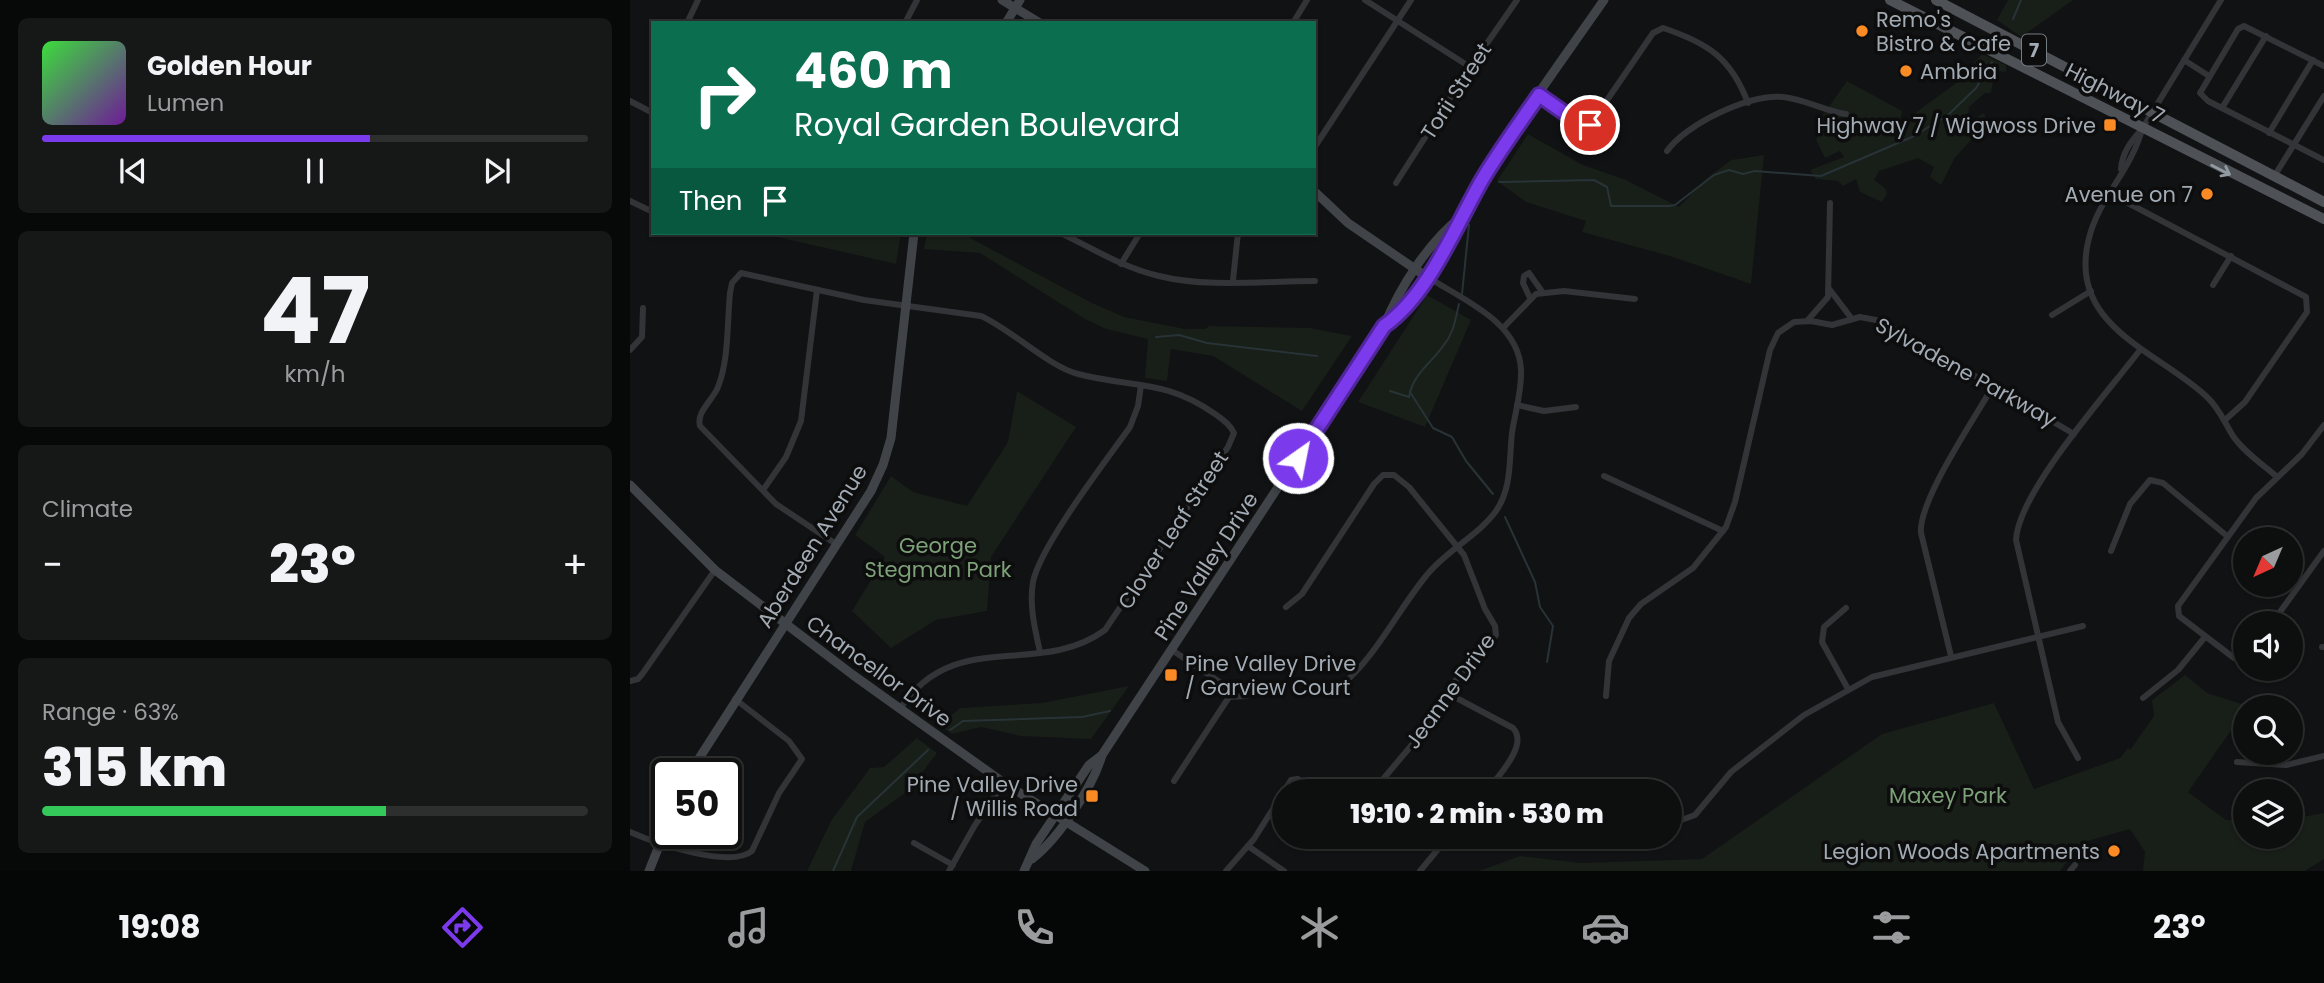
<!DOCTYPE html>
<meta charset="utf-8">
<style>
:root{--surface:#0d0e0e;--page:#161717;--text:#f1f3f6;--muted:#9a9c9e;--line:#2d2e2e;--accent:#7c3aed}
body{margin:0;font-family:Poppins,sans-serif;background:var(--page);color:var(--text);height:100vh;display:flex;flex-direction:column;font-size:26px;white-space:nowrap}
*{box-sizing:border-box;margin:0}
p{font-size:23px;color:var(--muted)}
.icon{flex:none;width:38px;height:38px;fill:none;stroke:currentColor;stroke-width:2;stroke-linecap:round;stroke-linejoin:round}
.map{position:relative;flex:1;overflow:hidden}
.details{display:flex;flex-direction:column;gap:18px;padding:18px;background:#070808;width:630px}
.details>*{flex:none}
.guide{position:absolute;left:21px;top:21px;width:665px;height:214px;border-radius:0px;box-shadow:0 2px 5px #0004,0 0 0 2px var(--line);background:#0b6e4f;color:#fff;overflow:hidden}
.needle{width:46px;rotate:224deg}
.tools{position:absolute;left:1603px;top:527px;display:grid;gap:14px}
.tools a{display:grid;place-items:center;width:70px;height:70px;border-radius:50%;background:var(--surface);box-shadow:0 2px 5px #0004,0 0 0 2px var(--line);font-size:35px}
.speed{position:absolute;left:21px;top:758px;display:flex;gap:14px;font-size:35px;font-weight:700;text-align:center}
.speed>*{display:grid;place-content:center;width:91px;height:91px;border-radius:50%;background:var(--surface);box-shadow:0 2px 5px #0004,0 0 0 2px var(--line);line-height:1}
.speed .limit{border:4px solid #111;border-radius:10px;background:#fff;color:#111}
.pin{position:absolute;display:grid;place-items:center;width:60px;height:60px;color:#fff;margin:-30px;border:4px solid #fff;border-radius:50%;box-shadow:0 2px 7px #0007}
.me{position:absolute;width:77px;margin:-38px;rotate:33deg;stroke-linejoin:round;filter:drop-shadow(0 0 5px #0008)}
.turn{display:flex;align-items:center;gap:24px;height:147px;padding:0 28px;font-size:32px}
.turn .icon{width:91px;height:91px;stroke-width:2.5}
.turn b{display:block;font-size:49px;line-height:60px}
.then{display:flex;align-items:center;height:66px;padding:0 28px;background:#0003;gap:14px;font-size:26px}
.big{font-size:52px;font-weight:800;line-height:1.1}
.details .widget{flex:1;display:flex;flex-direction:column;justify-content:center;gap:10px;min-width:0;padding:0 24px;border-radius:10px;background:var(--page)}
.details .dial{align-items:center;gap:0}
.dial b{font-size:91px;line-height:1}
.song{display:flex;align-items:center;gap:21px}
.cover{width:84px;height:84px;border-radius:10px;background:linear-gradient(135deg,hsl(120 70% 55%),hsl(280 70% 35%))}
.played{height:7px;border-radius:4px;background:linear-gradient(90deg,var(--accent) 60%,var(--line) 60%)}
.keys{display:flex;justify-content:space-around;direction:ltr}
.heat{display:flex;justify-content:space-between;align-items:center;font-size:38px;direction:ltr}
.charge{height:10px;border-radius:5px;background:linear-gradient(90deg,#34c759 63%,var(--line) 0)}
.trip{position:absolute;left:642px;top:779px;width:410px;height:70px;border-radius:35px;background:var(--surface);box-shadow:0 2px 5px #0004,0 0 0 2px var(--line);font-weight:800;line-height:70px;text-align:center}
.tab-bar{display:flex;height:112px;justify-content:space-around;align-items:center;background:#050606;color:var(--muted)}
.tab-bar .icon{width:49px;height:49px}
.tab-bar .current{color:var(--accent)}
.tab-bar b{font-size:32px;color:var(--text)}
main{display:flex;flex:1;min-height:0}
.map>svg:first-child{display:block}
.green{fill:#181e18}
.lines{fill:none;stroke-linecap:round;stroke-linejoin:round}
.stream{stroke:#283337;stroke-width:2}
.street{stroke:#323438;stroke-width:6}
.secondary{stroke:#404448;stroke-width:9}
.primary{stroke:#4e5257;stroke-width:10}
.oneway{stroke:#9199a1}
.route-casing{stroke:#51269a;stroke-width:18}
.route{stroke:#7c3aed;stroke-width:12}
.poi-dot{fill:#f98a24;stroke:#0d0d0e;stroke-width:2.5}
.labels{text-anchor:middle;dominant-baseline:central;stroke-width:7;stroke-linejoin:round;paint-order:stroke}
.shield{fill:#0d0d0e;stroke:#757c82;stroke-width:2}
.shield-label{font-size:19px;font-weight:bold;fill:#a2abb4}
.poi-label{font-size:21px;fill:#a2abb4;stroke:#0d0d0e;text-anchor:end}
.street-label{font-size:21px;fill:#a2abb4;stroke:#0d0d0e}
.park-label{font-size:21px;fill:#7da178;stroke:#0d0d0e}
</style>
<main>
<section class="details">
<div class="widget">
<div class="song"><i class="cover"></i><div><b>Golden Hour</b><p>Lumen</p></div></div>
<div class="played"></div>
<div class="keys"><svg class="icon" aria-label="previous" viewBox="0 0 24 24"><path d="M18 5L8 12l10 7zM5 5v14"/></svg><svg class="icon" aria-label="pause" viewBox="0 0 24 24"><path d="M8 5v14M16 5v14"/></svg><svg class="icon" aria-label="next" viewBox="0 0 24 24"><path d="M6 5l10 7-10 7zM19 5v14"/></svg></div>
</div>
<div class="widget dial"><b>47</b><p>km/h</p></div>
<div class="widget"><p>Climate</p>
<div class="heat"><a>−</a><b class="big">23°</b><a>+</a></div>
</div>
<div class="widget"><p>Range · 63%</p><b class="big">315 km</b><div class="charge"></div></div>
</section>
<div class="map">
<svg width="1694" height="871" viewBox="0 0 1694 871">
<rect width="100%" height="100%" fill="#111213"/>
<g class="green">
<polygon points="1378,0 1443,0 1391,37 1367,20"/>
<polygon points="1352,54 1376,65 1376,72 1370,71 1364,77 1361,93 1355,93 1339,107 1338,116 1343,119 1354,113 1357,122 1324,159 1311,185 1300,177 1304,167 1288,158 1249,171 1244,180 1255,188 1257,194 1252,202 1230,192 1226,179 1213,186 1208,181 1186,179 1180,170 1214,157 1210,151 1195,158 1186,140 1193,115 1217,81 1272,111 1270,124 1325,84"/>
<polygon points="898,134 953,165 996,180 1049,207 1076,179 1101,160 1134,155 1121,284 1043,257 952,232 956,221 896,202 867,181"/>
<polygon points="130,233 271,233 266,264"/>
<polygon points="297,233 331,233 462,303 494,317 555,329 575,329 579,326 680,328 722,336 672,411 583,356 541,349 537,381 515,378 518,339 476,329 455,319 350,253 294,249"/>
<polygon points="797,295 841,320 795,427 728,402"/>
<polygon points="387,391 446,427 361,557 357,611 306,620 261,648 222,611 255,557 225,535 261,476 283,492 337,506 378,442"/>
<polygon points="1555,675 1577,693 1618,706 1558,792 1596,820 1615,820 1615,836 1661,836 1661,819 1694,813 1694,859 1675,871 1513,871 1515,852 1500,829 1451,843 1430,871 849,871 890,856 951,863 1072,859 1252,734 1364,703 1404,789 1490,758 1498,748 1500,750 1524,716 1522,700"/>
<polygon points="499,686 461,739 391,736 351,727 322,734 309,725 330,708 412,703"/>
<polygon points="287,738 307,753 279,790 235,822 221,871 177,871 201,821 240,768 254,767"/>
</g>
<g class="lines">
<g class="stream">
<polyline points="1383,19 1391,0"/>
<polyline points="869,182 964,180 977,187 981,206 1039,206 1045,205 1084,175 1099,170 1113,174 1125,171 1191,176 1282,137 1317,116 1346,88 1362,62"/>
<polyline points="832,294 839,225"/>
<path d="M829 304C825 320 824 333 813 346 802 362 785 373 780 392L803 428 822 437 836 461 863 494"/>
<polyline points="526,337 549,335 577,343 687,356"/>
<polyline points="760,391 779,397 780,393"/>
<polyline points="875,517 905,582 910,607 923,626 917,662"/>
<polyline points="320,730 333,721 452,717 480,711"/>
<polyline points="203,871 227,817 298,750"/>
</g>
<g class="street">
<polyline points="735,0 840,67"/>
<polyline points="57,23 68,0"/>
<polyline points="275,23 287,0"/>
<polyline points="663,23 677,0"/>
<polyline points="1554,60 1579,76"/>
<polyline points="1694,66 1614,26 1608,29 1570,93 1578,101 1694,160"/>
<path d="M909 95 953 126 960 125 1023 33 1033 28C1078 43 1101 58 1118 103"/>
<polyline points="0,101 23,113"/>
<polyline points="1592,108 1636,36"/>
<path d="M1512 129C1502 169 1469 198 1459 238 1436 326 1528 351 1577 397 1589 408 1595 423 1603 436 1614 452 1632 464 1646 476"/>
<polyline points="1639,133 1683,60"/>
<polyline points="684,148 781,0"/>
<path d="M1037 151C1056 124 1119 94 1153 97 1175 99 1194 111 1216 114"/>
<path d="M1491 169C1492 153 1501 141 1512 129L1591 0"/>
<polyline points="1645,175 1694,96"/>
<polyline points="766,183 835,75 887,0"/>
<polyline points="1479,193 1676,297 1677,312 1615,402 1595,420"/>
<polyline points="0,201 23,212"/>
<path d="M431 233C463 249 494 268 529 276 576 288 637 281 685 281"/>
<polyline points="491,264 510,233"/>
<polyline points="603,280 608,233"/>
<polyline points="1583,285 1601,256"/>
<polyline points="1200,290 1222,319"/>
<polyline points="900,298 893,283 894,276 899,273 913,293"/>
<polyline points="1422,315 1461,291"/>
<polyline points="1177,321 1198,297 1200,203"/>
<polyline points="873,328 906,294 934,291 1005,299"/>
<polyline points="0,350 12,337 13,308"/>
<polyline points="887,405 914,411 946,407"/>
<polyline points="974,476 1093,531"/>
<polyline points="133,490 156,457 171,421 187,290"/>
<path d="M206 544 146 504 70 426C66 412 83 400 88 387 99 359 97 324 100 293L102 283 111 273 234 300 351 316C382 330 418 366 448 374 502 388 536 379 585 414 592 419 600 424 604 433L598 447 475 630C408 679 324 626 270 709"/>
<polyline points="1481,551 1500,504 1520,480 1533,483 1597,536"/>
<polyline points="656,607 672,594 744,484 753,475 764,475 779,487 834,555 855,609 865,626 866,635 830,674 786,740 743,791"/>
<polyline points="1216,608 1194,627 1192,642 1218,689"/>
<polyline points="1642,623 1694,551"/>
<polyline points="1692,647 1694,647"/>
<polyline points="542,650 594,685 599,697 544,781"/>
<path d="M410 652C405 629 399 606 403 582 410 546 476 461 500 427L508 406 511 385"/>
<path d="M1321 656 1291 533C1288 501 1345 418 1363 386"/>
<polyline points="1615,656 1604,658 1549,616 1548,606 1626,498 1672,454 1694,425"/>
<polyline points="0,681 8,679 13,673 85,570"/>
<path d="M711 686C747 655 766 613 796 576 815 551 847 537 866 511 882 488 879 460 882 433 885 412 892 391 891 370 889 321 831 299 796 276"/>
<path d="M817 693 883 728C899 745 868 776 857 791"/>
<polyline points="976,696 979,661 999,618 1011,604 1063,568 1096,527 1105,502 1140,350 1148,333 1164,322 1181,321 1202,325 1230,317 1251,321 1444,434"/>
<polyline points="599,697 616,696"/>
<polyline points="1513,698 1548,670 1575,637"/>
<path d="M1448 758 1428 722 1386 540C1388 492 1479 391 1510 350"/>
<polyline points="1607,762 1656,765 1694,756"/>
<polyline points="990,791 990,788"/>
<polyline points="1040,824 1065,815 1101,772 1174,715 1242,677 1453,626"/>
<path d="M0 832C25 843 100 869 122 851L149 793 172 759 159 741 105 699"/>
<polyline points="284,843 323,865"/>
<polyline points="618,846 654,871"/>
<polyline points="319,871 345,825 374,783"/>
<polyline points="596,871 624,839 661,780 668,779 689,791"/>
<polyline points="790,871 819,836"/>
<polyline points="1440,871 1445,865"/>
</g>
<g class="secondary">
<polyline points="372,0 410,23"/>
<polyline points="376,23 390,0"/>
<polyline points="684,191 718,223 791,273"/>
<path d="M756 325C800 293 825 224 853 178 890 117 933 59 974 0"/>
<polyline points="0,485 85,570 223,675 374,783 515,871"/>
<polyline points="59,774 241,491 253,465 261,438 284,233"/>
<path d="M402 859C428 839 463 787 472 755L754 326C770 287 799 241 832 216"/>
<polyline points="19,871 37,826"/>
<polyline points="394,871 406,844 459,765 472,755"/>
</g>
<g class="primary">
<polyline points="1260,0 1694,219"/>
<polyline points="1306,0 1694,202"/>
</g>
</g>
<defs><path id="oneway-shaft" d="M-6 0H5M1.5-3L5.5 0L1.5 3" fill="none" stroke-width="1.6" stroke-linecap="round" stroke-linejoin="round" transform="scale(1.75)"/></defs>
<use class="oneway" href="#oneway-shaft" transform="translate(1591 170) rotate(27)"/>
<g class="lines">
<g class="route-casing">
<path id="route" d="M668 458 754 326C799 294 825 227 852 180 869 151 890 123 909 95L953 126 960 125"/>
</g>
<use href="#route" class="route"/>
</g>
<g class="poi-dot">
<circle cx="1232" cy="31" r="7"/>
<circle cx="1276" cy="71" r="7"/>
<rect x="1473" y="118" width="14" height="14" rx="3.5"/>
<circle cx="1577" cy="194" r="7"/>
<rect x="534" y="668" width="14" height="14" rx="3.5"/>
<rect x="455" y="789" width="14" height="14" rx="3.5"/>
<circle cx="1484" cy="851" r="7"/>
</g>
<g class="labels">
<rect class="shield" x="1392" y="34.5" width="24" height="31" rx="5"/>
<g class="shield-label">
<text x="1404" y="50">7</text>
</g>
<g class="poi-label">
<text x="1246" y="19" text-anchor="start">Remo's<tspan x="1246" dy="24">Bistro &amp; Cafe</tspan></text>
<text x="1290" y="71" text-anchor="start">Ambria</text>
<text x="1466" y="125">Highway 7 / Wigwoss Drive</text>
<text x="1563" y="194">Avenue on 7</text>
<text x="555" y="663" text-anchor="start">Pine Valley Drive<tspan x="555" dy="24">/ Garview Court</tspan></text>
<text x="448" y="784">Pine Valley Drive<tspan x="448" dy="24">/ Willis Road</tspan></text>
<text x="1470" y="851">Legion Woods Apartments</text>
</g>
<g class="street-label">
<text transform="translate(826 91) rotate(-57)">Torii Street</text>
<text transform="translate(1485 93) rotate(27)">Highway 7</text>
<text transform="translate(1336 372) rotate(29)">Sylvadene Parkway</text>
<text transform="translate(543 530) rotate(-57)">Clover Leaf Street</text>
<text transform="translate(182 546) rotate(-58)">Aberdeen Avenue</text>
<text transform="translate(576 566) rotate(-57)">Pine Valley Drive</text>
<text transform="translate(249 671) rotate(36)">Chancellor Drive</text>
<text transform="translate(820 691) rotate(-54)">Jeanne Drive</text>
</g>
<g class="park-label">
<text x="308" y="545">George<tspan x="308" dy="24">Stegman Park</tspan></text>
<text x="1318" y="795">Maxey Park</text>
</g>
</g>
</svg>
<div class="tools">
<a><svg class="needle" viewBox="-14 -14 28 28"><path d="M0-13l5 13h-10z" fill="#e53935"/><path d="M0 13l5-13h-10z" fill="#9a9c9e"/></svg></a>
<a><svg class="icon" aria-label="sound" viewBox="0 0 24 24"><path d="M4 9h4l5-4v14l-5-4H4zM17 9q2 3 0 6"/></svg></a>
<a><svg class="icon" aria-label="search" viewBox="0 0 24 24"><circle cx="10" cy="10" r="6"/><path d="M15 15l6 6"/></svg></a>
<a><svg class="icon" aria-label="layers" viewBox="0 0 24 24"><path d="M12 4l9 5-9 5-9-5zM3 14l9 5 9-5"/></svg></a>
</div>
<div class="speed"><div class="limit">50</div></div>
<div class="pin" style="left:960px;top:125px;background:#d93025"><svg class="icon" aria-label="arrive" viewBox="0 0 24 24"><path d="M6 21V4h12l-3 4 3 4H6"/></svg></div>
<svg class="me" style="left:668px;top:458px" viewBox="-20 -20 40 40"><circle r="17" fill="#7c3aed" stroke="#fff" stroke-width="3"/><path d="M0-11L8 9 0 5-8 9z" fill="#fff"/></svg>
<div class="trip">19:10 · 2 min · 530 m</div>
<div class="guide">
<div class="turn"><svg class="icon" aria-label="right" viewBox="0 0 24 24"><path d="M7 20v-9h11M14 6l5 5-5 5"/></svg><div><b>460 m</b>Royal Garden Boulevard</div></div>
<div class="then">Then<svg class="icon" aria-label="arrive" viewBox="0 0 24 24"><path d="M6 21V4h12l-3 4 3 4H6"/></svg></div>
</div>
</div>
</main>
<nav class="tab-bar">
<b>19:08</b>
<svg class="icon current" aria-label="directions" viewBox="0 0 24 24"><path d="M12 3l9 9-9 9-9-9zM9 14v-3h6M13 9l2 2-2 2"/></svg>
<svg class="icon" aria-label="music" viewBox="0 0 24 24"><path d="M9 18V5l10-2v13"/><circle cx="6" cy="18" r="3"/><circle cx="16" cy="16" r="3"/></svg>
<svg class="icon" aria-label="phone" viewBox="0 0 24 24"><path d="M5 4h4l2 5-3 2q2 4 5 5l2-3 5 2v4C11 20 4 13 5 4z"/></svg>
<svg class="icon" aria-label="climate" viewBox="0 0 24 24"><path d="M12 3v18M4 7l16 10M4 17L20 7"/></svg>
<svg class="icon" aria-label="car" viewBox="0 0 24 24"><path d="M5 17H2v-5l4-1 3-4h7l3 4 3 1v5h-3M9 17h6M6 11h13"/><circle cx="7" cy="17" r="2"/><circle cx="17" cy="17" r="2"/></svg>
<svg class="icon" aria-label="filters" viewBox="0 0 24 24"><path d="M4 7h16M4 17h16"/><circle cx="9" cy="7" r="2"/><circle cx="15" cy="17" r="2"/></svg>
<b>23°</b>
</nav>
